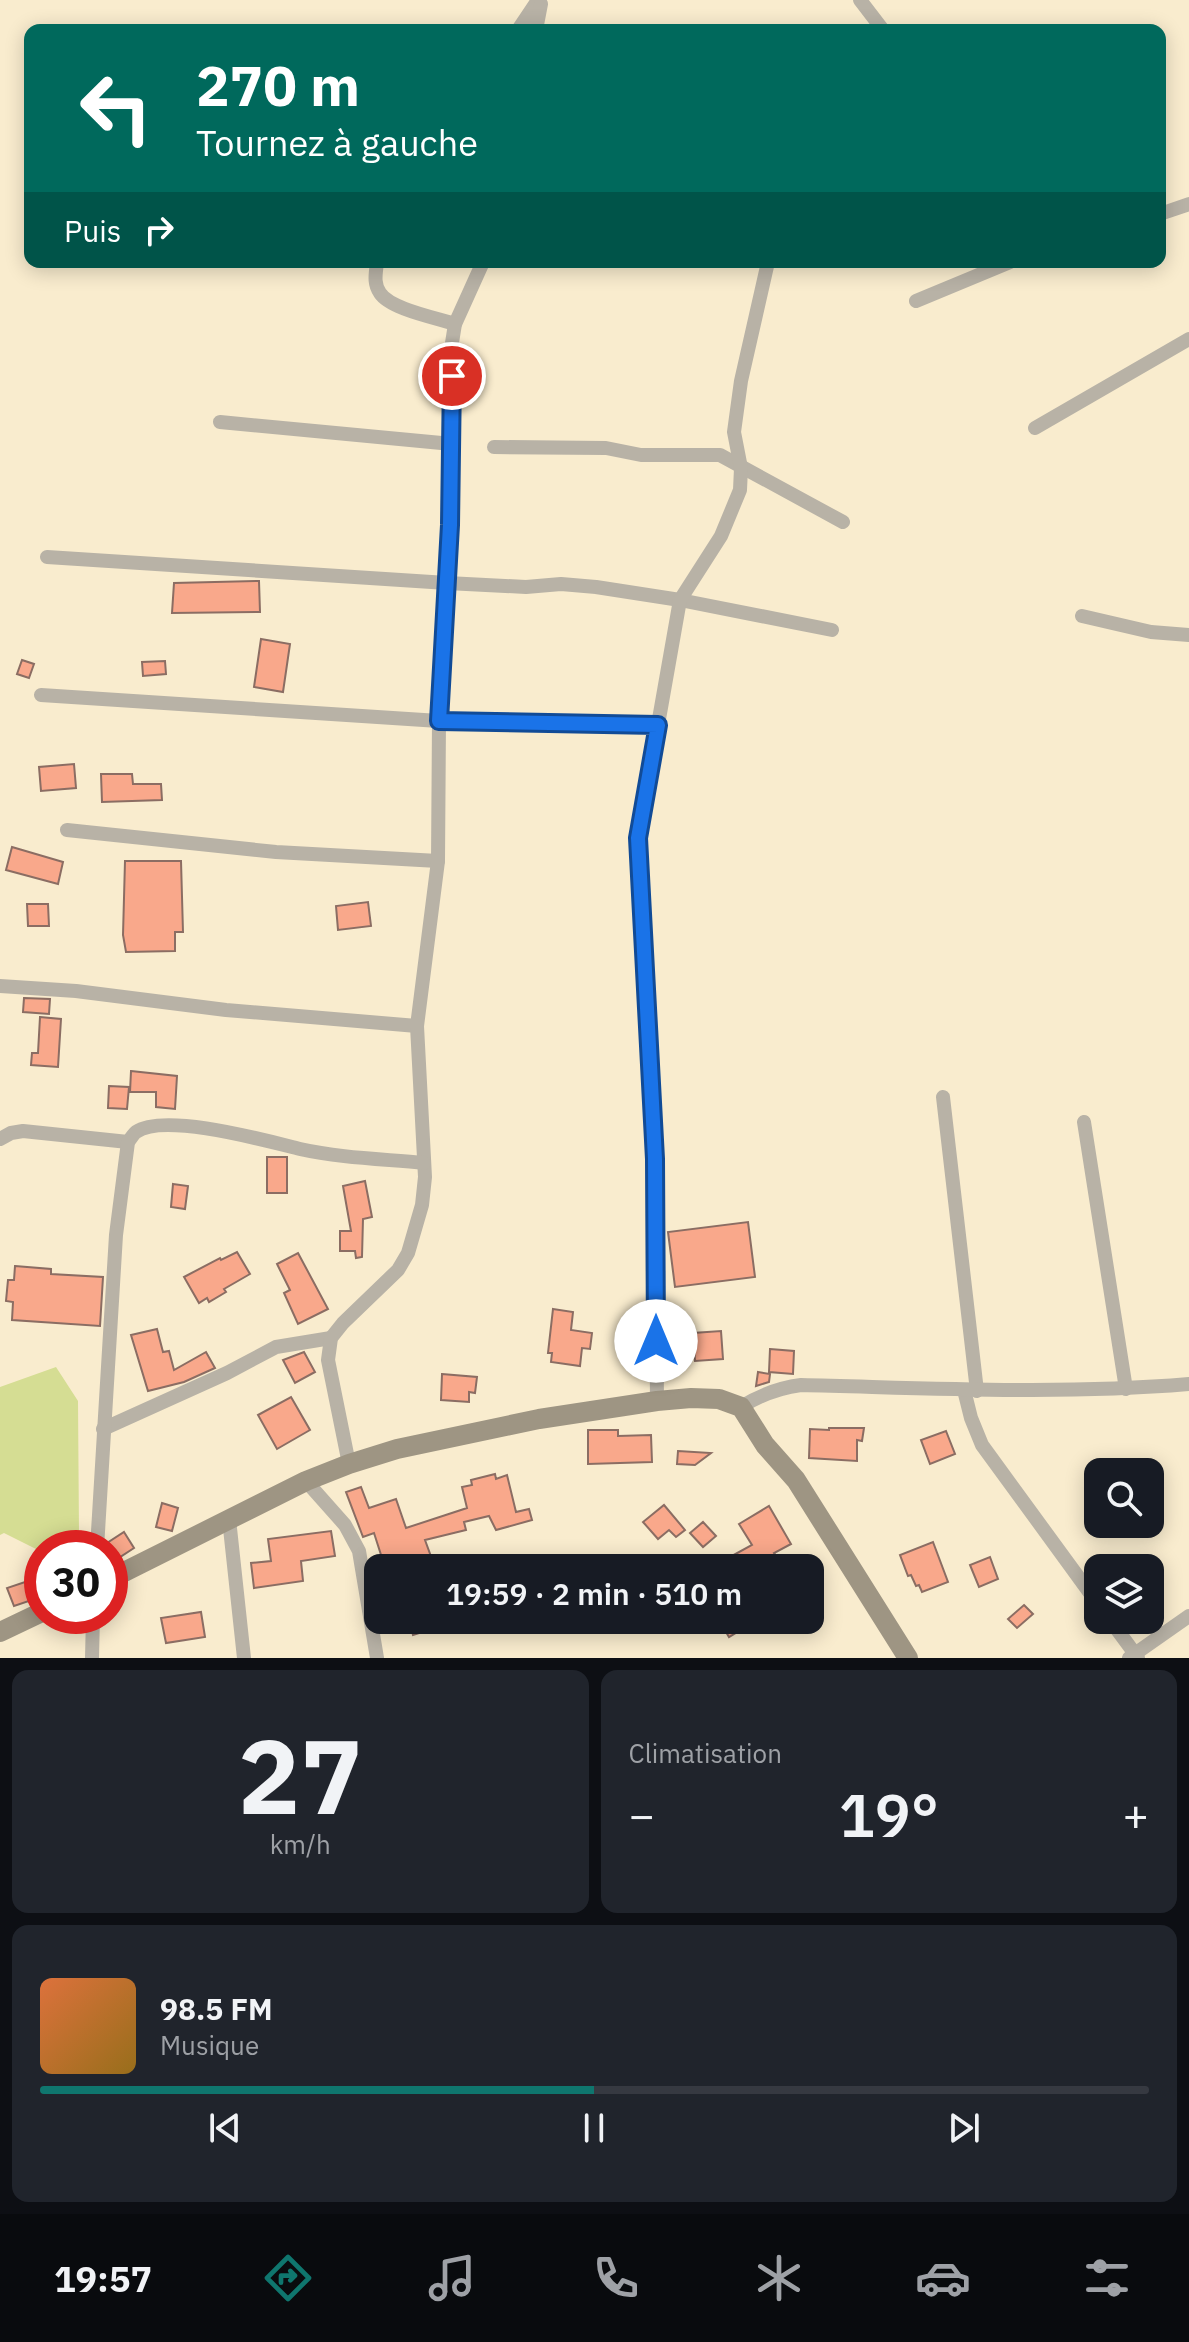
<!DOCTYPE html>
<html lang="fr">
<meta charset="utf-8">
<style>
:root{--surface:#171b24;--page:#20242c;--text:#f1f3f6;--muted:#9ea1a6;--line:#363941;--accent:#0f766e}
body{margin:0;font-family:"IBM Plex Sans",sans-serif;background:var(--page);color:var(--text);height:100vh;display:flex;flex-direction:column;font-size:30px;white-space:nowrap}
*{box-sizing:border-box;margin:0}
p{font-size:26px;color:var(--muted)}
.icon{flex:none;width:44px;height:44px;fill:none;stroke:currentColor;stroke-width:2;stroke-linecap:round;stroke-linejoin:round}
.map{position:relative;height:1658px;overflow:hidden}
.side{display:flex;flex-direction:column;gap:12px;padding:12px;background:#0d0f14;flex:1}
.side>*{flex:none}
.top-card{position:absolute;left:24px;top:24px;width:1142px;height:244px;border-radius:16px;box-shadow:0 4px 20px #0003;background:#00695c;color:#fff;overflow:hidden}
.fabs{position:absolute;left:1084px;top:1458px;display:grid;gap:16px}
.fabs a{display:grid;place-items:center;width:80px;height:80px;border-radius:16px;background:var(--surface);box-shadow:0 4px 20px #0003;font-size:40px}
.speed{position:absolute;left:24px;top:1530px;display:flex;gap:16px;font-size:40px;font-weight:700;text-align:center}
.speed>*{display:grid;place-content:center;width:104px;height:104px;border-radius:50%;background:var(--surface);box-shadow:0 4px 20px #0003;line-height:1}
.speed .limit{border:12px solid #d22;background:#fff;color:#111}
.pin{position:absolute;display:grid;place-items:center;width:68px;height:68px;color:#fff;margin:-34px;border:4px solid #fff;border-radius:50%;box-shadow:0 2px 8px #0007}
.me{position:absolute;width:88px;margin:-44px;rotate:0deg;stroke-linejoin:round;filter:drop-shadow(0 0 6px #0008)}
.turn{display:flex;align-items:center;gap:28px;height:168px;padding:0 40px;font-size:36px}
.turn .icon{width:104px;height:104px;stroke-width:2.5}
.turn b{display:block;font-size:56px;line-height:68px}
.then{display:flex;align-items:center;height:76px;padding:0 40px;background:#0003;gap:16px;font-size:30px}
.big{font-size:60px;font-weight:600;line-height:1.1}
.side .widget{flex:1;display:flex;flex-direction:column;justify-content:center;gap:12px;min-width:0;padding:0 28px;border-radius:16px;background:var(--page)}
.side .dial{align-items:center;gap:0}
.dial b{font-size:104px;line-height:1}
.song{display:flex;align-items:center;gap:24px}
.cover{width:96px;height:96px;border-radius:12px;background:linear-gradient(135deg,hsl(20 70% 55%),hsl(40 70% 35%))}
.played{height:8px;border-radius:4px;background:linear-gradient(90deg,var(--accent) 50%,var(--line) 50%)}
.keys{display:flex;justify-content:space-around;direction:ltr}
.heat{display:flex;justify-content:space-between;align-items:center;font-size:44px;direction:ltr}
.side .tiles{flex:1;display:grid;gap:12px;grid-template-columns:1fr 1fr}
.widget:last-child{grid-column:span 2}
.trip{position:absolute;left:364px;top:1554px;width:460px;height:80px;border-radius:16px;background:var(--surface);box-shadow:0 4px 20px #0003;font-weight:600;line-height:80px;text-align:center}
.menu{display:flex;height:128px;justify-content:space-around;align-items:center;background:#090b0e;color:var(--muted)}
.menu .icon{width:56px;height:56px}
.menu .on{color:var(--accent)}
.menu b{font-size:36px;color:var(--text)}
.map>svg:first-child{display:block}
.green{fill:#d5dd93}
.building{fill:#f9a88b;stroke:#8b6d63;stroke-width:2}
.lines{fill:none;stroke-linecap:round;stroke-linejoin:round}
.street{stroke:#b8b2a6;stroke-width:14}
.secondary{stroke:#9e9583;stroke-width:20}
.route-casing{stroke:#114b97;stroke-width:20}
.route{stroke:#1a73e8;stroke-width:14}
</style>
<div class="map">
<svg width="1189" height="1658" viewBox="0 0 1189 1658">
<rect width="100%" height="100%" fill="#f9ecce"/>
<polygon class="green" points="56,1367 78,1401 79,1533 53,1548 42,1548 42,1552 4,1533 0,1535 0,1387"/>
<g class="building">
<polygon points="259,581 260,612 172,613 174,583"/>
<polygon points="261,639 290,644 283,692 254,687"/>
<polygon points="22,660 34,664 29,678 17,674"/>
<polygon points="165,661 166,674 143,676 142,662"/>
<polygon points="74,764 76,788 41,791 39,767"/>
<polygon points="101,774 132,774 133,784 161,784 162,800 102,802"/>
<polygon points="12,847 63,862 58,884 6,870"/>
<polygon points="125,861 181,861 183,932 175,932 175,951 126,952 123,935"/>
<polygon points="368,902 371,926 338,930 336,906"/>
<polygon points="27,904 48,904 49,926 28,926"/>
<polygon points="24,998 50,999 49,1014 23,1012"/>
<polygon points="40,1017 61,1019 58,1067 31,1065 32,1053 38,1053"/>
<polygon points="131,1071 177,1076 175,1109 156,1107 156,1092 130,1092"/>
<polygon points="109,1086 129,1087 127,1109 108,1108"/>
<rect x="267" y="1157" width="20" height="36"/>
<polygon points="365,1181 372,1217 363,1219 362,1257 356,1258 355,1251 340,1251 340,1231 351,1231 343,1186"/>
<polygon points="173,1184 188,1186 185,1209 171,1207"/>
<polygon points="748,1222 755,1277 675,1287 668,1232"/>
<polygon points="237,1252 250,1274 224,1289 226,1292 209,1302 207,1298 199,1303 184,1277 220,1258 221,1260"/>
<polygon points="298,1253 328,1309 298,1324 284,1293 290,1290 277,1264"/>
<polygon points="15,1266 51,1269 51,1274 103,1277 100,1326 12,1320 13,1302 6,1301 8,1280 14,1280"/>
<polygon points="553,1309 573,1312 571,1330 592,1333 590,1349 582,1348 580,1366 551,1362 552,1353 548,1353"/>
<polygon points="157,1329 163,1352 169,1351 174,1370 206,1352 215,1368 184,1382 148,1391 131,1335"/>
<polygon points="721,1331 723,1359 695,1361 693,1333"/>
<polygon points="770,1349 794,1351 793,1374 769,1372"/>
<polygon points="304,1352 315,1372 295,1383 283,1360"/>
<polygon points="758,1372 770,1374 769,1382 756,1386"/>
<polygon points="442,1374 477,1377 475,1393 469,1392 469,1402 441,1400"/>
<polygon points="291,1397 310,1430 277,1449 258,1415"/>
<polygon points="829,1428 864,1428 862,1441 857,1440 857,1461 809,1458 810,1429 829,1430"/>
<polygon points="588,1430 618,1430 618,1436 651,1435 652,1462 588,1464"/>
<polygon points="946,1431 955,1454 930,1464 921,1440"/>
<polygon points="678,1451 711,1453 695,1465 677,1464"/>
<polygon points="495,1474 496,1479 507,1475 516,1512 529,1509 532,1520 496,1530 489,1516 464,1522 466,1530 425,1540 433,1562 417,1568 406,1568 402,1556 383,1561 374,1533 363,1537 346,1492 361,1487 369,1508 396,1499 406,1528 467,1508 462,1487 472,1485 471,1480"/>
<polygon points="162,1503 178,1508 172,1531 156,1527"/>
<polygon points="664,1505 685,1530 676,1537 669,1530 658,1539 643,1522"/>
<polygon points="769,1506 791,1544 774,1553 785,1568 736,1568 730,1557 752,1545 739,1524"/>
<polygon points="703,1522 716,1536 703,1547 690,1533"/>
<polygon points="331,1531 335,1556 301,1561 303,1581 254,1588 251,1563 271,1561 268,1539"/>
<polygon points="124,1532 134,1548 117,1559 107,1543"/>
<polygon points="933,1542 948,1582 922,1592 919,1585 916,1586 911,1575 908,1576 900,1555"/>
<polygon points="990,1557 998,1579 979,1587 970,1565"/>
<polygon points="28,1581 35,1599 14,1606 7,1588"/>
<polygon points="1024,1605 1033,1614 1017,1628 1008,1619"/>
<polygon points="201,1612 205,1637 166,1643 161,1618"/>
<polygon points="409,1620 450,1620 451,1623 413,1635"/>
<polygon points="719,1620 757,1620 729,1637"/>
</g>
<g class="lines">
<g class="street">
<polyline points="860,0 883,30"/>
<polyline points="518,30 538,0"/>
<polyline points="536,30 541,4"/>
<polyline points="1160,214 1189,204"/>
<path d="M377 262C376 273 373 283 380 293 390 309 437 318 455 324"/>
<polyline points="916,301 1010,262"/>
<polyline points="220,422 452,444"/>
<polyline points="1035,428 1189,339"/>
<polyline points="494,447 606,448 641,455 720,455 843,522"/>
<polyline points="47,557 447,583 526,587 561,584 596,587 680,600 832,630"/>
<polyline points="1082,616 1151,632 1189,635"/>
<polyline points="41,695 439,721 658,725"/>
<polyline points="67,830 276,852 438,861"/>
<polyline points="0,986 76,991 226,1010 417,1026"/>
<polyline points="943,1097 977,1391"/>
<polyline points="1084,1122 1126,1389"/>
<polyline points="0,1139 11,1133 23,1131 128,1142"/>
<polyline points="964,1390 971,1418 982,1445 1098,1604"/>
<polyline points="657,1401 655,1159 638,838 680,600 721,536 740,490 741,468 734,432 741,381 768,262"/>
<path d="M741 1407C760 1395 778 1388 801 1385 931 1388 1060 1395 1189 1384"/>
<polyline points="103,1429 227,1373 276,1347 331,1338"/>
<polyline points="349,1464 328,1360 331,1338 343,1323 398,1270 408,1253 422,1205 425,1177 417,1026 438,861 439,721 453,429 451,349 455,324 483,262"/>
<polyline points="306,1481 345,1525 359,1551 377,1658"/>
<polyline points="229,1519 244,1658"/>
<path d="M97 1548 116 1235 128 1142C130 1140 134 1133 136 1132 164 1112 267 1141 300 1149 340 1158 383 1159 424 1163"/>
<polyline points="1110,1620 1138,1658"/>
<polyline points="92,1658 93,1616"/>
<polyline points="1129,1658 1189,1616"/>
</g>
<g class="secondary">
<polyline points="110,1579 306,1481 349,1464 397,1449 539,1419 657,1401 691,1398 719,1399 741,1407 765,1445 796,1480 908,1658"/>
<polyline points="0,1632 42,1612"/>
</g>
</g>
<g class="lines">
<g class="route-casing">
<polyline id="route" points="452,376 450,525 439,721 658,725 638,838 655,1159 656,1341"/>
</g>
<use href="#route" class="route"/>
</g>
</svg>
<div class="fabs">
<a><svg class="icon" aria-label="search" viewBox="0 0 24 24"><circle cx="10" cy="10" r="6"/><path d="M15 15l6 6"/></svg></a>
<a><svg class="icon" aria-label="layers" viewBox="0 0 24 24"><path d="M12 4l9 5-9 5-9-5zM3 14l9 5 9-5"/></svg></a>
</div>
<div class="speed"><div class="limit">30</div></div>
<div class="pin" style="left:452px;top:376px;background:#d93025"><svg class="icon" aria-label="arrive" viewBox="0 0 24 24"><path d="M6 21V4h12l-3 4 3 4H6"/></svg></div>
<svg class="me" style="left:656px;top:1341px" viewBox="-20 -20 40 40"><circle r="19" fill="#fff"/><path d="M0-13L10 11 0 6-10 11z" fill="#1a73e8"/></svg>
<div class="trip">19:59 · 2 min · 510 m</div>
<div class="top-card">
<div class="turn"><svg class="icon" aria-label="left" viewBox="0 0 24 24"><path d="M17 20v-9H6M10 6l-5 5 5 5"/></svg><div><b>270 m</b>Tournez à gauche</div></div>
<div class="then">Puis<svg class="icon" aria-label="right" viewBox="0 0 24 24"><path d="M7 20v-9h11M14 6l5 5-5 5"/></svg></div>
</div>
</div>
<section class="side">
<div class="tiles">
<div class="widget dial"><b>27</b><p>km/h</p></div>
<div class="widget"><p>Climatisation</p>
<div class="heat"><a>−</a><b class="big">19°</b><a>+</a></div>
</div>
<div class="widget">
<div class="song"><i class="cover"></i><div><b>98.5 FM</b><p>Musique</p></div></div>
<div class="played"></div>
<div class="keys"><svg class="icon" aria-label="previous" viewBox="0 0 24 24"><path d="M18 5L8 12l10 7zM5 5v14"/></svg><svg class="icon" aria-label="pause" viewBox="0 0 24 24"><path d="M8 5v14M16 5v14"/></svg><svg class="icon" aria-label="next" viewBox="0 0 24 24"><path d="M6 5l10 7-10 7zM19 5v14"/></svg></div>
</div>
</div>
</section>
<nav class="menu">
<b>19:57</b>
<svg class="icon on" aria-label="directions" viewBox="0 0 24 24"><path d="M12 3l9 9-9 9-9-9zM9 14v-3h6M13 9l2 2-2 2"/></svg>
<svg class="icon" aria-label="music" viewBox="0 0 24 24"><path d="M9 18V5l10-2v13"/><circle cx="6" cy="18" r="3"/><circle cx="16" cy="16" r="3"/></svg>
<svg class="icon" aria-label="phone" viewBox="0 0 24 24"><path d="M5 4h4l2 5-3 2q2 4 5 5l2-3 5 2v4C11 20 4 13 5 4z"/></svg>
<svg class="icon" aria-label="climate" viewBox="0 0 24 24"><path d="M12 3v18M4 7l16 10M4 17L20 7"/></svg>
<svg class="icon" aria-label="car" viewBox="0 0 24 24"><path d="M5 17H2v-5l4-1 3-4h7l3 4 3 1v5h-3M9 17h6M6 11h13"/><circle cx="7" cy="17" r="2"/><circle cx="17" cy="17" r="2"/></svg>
<svg class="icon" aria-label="filters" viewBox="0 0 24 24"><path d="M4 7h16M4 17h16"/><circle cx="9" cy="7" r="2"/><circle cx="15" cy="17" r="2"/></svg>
</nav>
